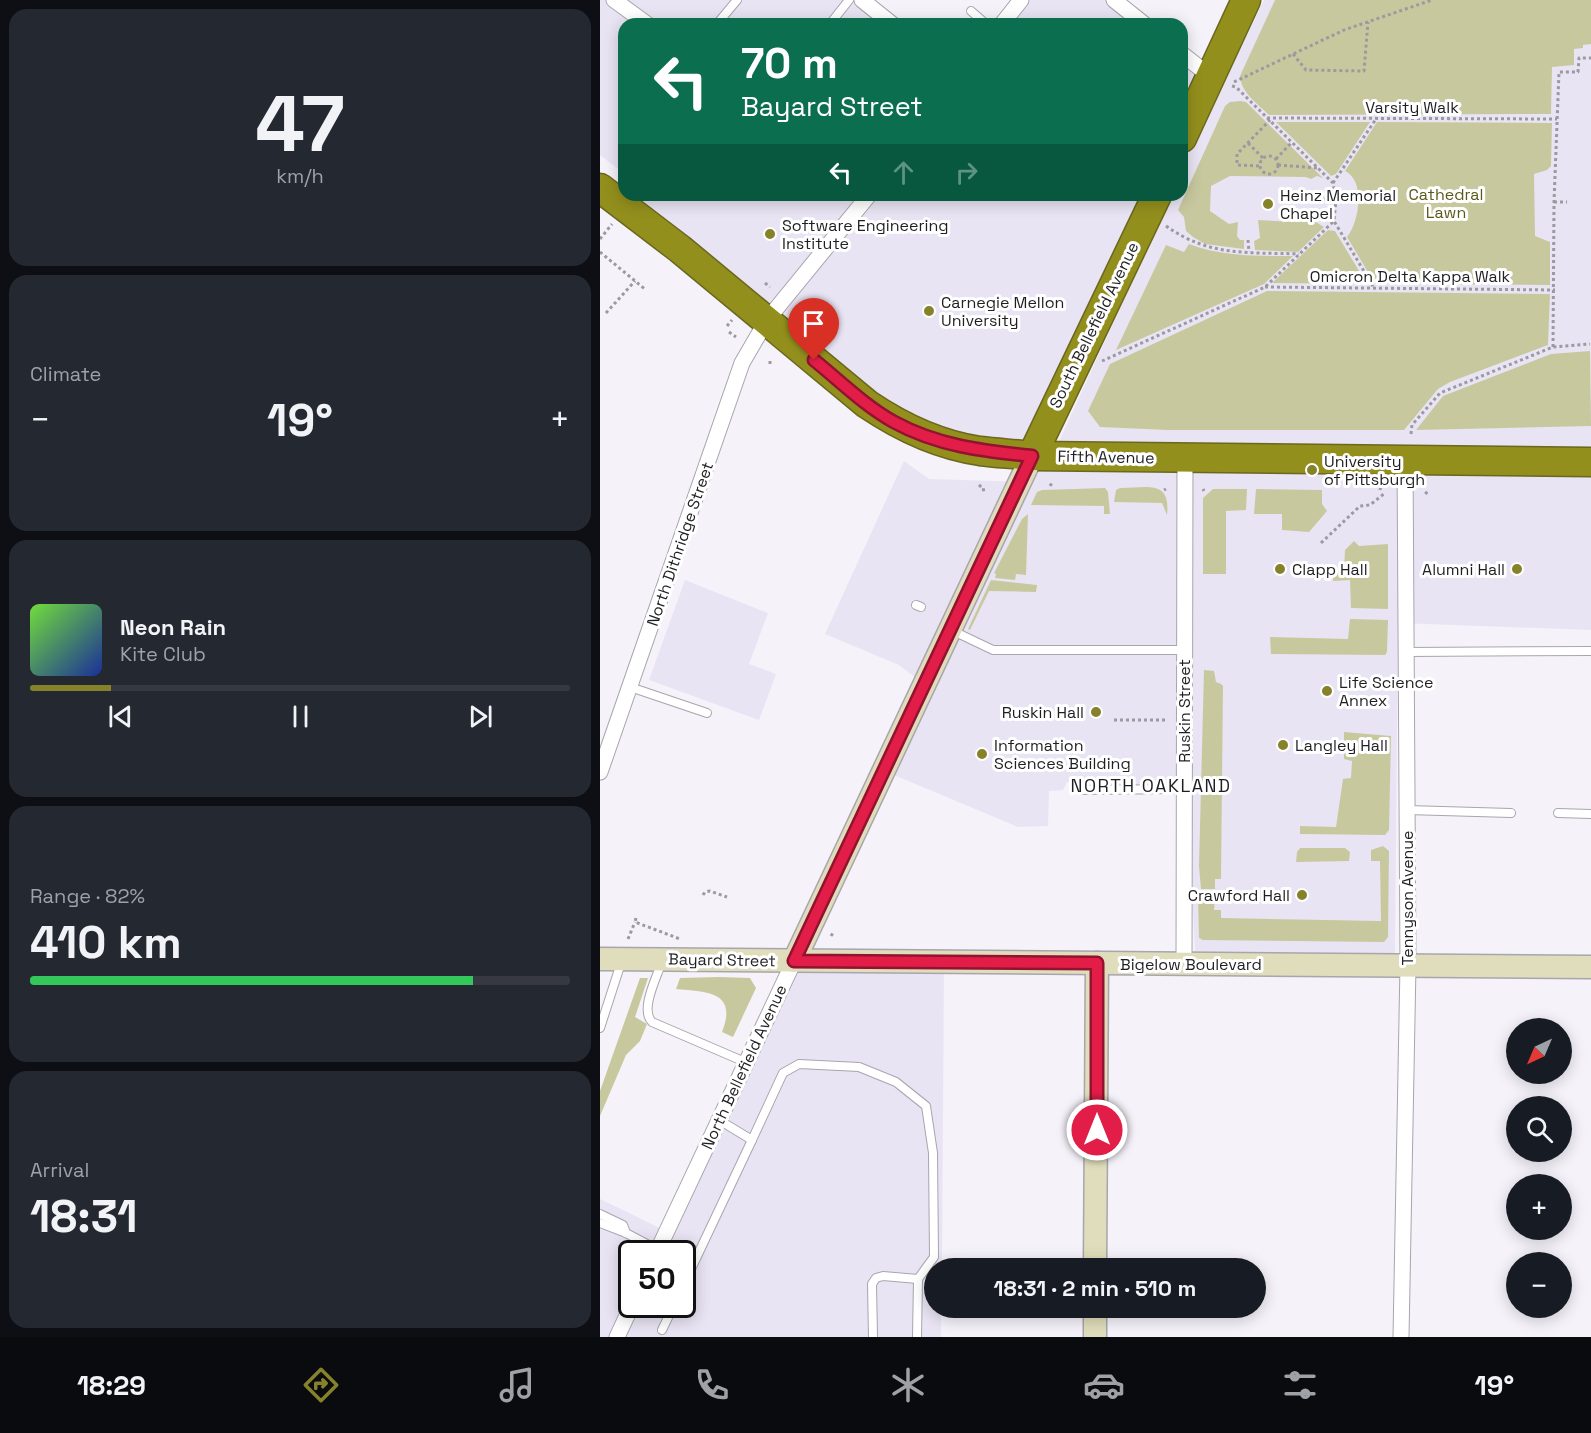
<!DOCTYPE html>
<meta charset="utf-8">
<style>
:root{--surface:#171b24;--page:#242831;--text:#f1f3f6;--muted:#9ea1a6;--line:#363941;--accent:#85822a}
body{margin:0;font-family:"Space Grotesk",sans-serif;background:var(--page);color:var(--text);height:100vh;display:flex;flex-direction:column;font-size:22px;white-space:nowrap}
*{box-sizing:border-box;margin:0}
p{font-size:20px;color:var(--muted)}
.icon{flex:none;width:33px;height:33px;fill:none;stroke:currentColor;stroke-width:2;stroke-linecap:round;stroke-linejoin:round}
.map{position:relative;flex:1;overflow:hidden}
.sheet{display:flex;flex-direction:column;gap:9px;padding:9px;background:#0d0f14;width:600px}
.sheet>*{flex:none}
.guide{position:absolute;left:18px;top:18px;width:570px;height:183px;border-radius:18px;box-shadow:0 3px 15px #0003;background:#0b6e4f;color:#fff;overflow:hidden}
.needle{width:39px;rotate:224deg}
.tools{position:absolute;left:906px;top:1018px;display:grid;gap:12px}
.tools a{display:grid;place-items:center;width:66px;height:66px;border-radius:50%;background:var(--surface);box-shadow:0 3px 15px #0003;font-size:30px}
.speed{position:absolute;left:18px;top:1240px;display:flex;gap:12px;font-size:30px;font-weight:700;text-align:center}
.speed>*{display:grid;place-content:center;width:78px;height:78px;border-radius:50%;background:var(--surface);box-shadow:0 3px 15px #0003;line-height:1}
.speed .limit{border:3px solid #111;border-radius:9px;background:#fff;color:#111}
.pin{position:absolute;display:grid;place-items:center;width:51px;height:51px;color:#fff;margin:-62px -26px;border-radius:50% 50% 50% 0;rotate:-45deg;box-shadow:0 0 6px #0007}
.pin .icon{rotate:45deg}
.me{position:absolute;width:66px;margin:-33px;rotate:0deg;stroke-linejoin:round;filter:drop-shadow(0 0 4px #0008)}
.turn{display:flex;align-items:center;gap:21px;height:126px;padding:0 24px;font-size:27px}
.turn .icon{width:78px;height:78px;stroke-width:2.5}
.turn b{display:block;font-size:42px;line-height:51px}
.lanes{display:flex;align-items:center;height:57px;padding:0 24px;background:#0003;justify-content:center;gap:30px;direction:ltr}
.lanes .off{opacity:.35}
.big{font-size:45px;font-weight:700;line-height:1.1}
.sheet .widget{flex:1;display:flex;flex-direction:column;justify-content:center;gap:9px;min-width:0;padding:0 21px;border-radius:18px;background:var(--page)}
.sheet .dial{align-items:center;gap:0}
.dial b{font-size:78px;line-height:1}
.song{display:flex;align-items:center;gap:18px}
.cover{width:72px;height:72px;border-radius:9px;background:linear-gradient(135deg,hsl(100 70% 55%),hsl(230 70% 35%))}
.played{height:6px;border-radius:3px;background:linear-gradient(90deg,var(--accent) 15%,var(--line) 15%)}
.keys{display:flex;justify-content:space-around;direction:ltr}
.heat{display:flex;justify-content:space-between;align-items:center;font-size:33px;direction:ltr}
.charge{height:9px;border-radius:4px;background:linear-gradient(90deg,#34c759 82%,var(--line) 0)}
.trip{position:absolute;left:324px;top:1258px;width:342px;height:60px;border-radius:30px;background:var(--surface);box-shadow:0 3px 15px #0003;font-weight:700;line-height:60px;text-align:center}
.tabs{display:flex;height:96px;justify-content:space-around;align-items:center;background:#090b0e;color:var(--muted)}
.tabs .icon{width:42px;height:42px}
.tabs .on{color:var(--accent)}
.tabs b{font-size:27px;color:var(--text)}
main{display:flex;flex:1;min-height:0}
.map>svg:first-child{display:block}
.built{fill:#e9e4f3;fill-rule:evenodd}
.green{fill:#c8c89f}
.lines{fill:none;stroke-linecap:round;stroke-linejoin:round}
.lane-casing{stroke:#a8a5ad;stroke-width:10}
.street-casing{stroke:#a8a5ad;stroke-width:17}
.secondary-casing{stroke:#a8a5ad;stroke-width:25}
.highway-casing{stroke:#6a671e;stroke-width:31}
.path{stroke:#9c9aa0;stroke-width:3;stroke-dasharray:3 3;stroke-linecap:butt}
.lane{stroke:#fff;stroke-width:8}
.street{stroke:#fff;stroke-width:15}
.secondary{stroke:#dfddbb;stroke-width:22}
.highway{stroke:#938f1d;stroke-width:28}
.route-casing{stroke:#92132f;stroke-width:15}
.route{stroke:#e11d48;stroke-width:10}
.poi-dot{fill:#85822a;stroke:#fff;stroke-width:2}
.labels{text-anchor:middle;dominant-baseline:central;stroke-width:6;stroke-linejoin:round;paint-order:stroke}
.street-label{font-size:16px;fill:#1f1e21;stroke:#fff}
.park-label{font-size:16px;fill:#5b5919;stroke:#fff}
.poi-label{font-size:16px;fill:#1f1e21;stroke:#fff;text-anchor:start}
.neighbourhood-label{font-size:18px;letter-spacing:1.5px;fill:#1f1e21;stroke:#fff}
</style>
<main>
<section class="sheet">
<div class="widget dial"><b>47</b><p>km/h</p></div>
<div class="widget"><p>Climate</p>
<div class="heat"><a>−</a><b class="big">19°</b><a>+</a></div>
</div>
<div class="widget">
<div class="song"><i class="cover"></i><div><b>Neon Rain</b><p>Kite Club</p></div></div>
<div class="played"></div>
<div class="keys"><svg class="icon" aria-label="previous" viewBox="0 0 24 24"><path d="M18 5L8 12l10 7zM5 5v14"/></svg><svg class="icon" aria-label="pause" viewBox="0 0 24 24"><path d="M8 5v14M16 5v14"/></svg><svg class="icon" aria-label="next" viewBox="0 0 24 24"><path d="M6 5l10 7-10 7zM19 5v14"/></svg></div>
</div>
<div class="widget"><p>Range · 82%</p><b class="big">410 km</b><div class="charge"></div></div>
<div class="widget"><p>Arrival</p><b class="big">18:31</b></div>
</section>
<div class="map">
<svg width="991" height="1337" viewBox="0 0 991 1337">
<rect width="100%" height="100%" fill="#f5f2fa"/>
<g class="built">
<polygon points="0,0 137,0 118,24 24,24 24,195 526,196 582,195 582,53 623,84 664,0 991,0 991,630 798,623 795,954 783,957 595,952 587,788 467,782 463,790 449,791 448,826 418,827 294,775 333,691 299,665 225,634 304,461 329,479 422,482 460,439 560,221 432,456 319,433 7,193 23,173 0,155"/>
<polygon points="142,0 262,0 292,24 122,24"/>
<polygon points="428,0 513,0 544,24 410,24"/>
<polygon points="85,580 168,613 149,664 176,674 159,720 49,680"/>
<path d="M194 961 344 962 342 1269H334V1308H341V1337H0V1199L66 1231ZM32 1254H82V1305H32Z"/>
</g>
<g class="green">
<path d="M675 0H991V44L983 45V48L974 49V65L952 67 951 114 669 115C658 104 641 93 640 76Z"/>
<polygon points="640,101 646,102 723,178 717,176 711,179 706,177 630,176 611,186 610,211 629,224 638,222 637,236 640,240 644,240 644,249 605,244 593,237 586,231 584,217 578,210 625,106 630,102"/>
<polygon points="676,122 770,122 736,174 731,176"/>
<path d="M777 122 952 123 951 166 947 170 934 174 935 236 950 242V285L775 284 747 237C759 222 766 181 745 171Z"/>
<polygon points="711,219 724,227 698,252 655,250 654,241 660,238 658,220 696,222"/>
<polygon points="728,230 735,231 767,284 672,283"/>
<path d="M589 244C623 257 658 256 693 256L664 284 516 350 566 245 584 252Z"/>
<polygon points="667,291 950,294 948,345 850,382 838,389 804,430 568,430 500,427 488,411 510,364"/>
<polygon points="990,351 991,426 816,430 843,396 951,354"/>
<polygon points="505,488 508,492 510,514 504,514 504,506 431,505 437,492 442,490"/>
<path d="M520 488C547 488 571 479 567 515L562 503 514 502 516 490Z"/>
<polygon points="613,489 647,489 646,510 626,511 626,574 603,574 603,498"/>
<polygon points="656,489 722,490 722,504 727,511 709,532 682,530 682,514 654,514"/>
<polygon points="428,514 426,575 416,574 415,580 395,578 396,574 394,573 422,519"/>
<polygon points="754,541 759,546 788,544 788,609 751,608 750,580 733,581 734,571 744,570 745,550"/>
<polygon points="391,580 437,585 436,592 389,591 370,630 368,629"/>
<polygon points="750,619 788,620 787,652 785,655 671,654 670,637 748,639"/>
<polygon points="604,670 614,671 616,682 621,684 623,686 621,879 615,879 615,889 601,889 599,866"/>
<polygon points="744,732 791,736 789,830 785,835 700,834 700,826 736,827 743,779 751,778 752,761 744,759"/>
<polygon points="783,846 789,851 788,937 784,942 603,940 599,938 598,896 615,897 614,910 621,910 621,918 781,921 780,861 771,861 771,850"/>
<polygon points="700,848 745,848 750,852 749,861 696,862 697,852"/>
<path d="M119 977 150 978 156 988 133 1037 122 1032C138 991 107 992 76 989L80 978Z"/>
<polygon points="40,978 48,978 35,1017 47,1024 40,1041 26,1055 0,1116 0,1091"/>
</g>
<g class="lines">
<g class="lane-casing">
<g id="lane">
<polyline points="371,11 386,24"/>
<polyline points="117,24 137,0"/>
<polyline points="230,24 249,0"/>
<polyline points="316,605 321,607"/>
<polyline points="351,630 393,650 584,650"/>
<polyline points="806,652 991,651"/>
<polyline points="30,687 107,713"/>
<polyline points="479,790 584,789"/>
<polyline points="807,810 911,813"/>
<polyline points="958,813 991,814"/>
<path d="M61 964C56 979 40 1010 52 1022L145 1062"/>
<polyline points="0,1028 21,963"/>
<polyline points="119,1120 152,1140 183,1073 199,1064 259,1067 296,1082 326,1106 333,1153 334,1257 318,1279 317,1337"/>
<polyline points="0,1214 23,1225 26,1233"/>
<polyline points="0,1223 26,1233 58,1250"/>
<polyline points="82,1288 152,1140"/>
<polyline points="62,1330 74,1305"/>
<polyline points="273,1337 272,1284 276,1278 283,1276 318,1279"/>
</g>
</g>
<g class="street-casing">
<g id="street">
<polyline points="14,0 47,24"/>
<polyline points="262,0 292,24"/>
<polyline points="514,0 544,24"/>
<polyline points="402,24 421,0"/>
<polyline points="582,54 610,76"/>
<polyline points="0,772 142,363 167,320 269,195"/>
<polyline points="584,964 585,459"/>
<polyline points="56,1254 194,961"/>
<polyline points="17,1337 32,1305"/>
<polyline points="801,1337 808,965 805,459"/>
</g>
</g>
<g class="secondary-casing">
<g id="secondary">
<polyline points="0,959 991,967"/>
<polyline points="194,961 432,456"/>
<polyline points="495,1269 497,963"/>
<polyline points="495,1337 495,1308"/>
</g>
</g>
<g class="highway-casing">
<g id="highway">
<polyline points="582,138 646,0"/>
<path d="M0 188 80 249 267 404C301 427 339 445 380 451 397 453 414 454 432 456L991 462"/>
<polyline points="432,456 557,195"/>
</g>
</g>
<g class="path">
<polyline points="693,54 706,70 764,71 768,22"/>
<polyline points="634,82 744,30 832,0"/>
<polyline points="632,86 636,87 733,183 736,200 734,221 774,288"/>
<polyline points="667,118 957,119"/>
<polyline points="648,143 663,158"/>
<circle cx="669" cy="165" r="9"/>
<polyline points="676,159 692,142"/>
<polyline points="678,165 718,168"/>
<polyline points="659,166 637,165 637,154 670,120"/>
<polyline points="733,183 776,119"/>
<polyline points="723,199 736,200"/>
<polyline points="954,202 967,202"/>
<path d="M566 226C610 257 648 252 699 254"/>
<polyline points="0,239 12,224"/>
<polyline points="648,240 649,252"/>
<polyline points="0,252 46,290"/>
<polyline points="165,283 170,287"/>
<polyline points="665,287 955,290"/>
<polyline points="6,313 35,281"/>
<polyline points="127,326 132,320"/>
<polyline points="129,332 136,337"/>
<polyline points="953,347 954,202 959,72 978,72 979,58 991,58"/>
<polyline points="170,361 170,366"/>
<polyline points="502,361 665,287 734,221"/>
<polyline points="811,434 812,425 840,393 953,347 990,344"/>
<polyline points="450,486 452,483"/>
<polyline points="379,487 383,483"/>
<polyline points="603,489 604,491"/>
<polyline points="382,490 387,489"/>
<polyline points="564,490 566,489"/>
<polyline points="780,490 781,486"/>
<polyline points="825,492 828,494"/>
<polyline points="721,543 760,506 770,505 785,493"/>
<polyline points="514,720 568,720"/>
<polyline points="103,895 105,892 110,891 127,897"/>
<polyline points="36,918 35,922 80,939"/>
<polyline points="231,936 233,933"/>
<polyline points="28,939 35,922"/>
</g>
<use href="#lane" class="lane"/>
<use href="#street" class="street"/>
<use href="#secondary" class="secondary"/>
<use href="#highway" class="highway"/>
</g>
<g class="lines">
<g class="route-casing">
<path id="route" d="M214 360C240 381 265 406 294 422 338 446 383 451 432 456L194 961 497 963V1130"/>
</g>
<use href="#route" class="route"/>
</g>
<g class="poi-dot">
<circle cx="668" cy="204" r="6"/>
<circle cx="170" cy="234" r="6"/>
<circle cx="329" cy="311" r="6"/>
<circle cx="712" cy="470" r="6"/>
<circle cx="680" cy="569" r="6"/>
<circle cx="917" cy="569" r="6"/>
<circle cx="727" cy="691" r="6"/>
<circle cx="496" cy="712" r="6"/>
<circle cx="683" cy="745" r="6"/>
<circle cx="382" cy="754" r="6"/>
<circle cx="702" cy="895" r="6"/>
</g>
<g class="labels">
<g class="street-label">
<text x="812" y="107">Varsity Walk</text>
<text x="810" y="276">Omicron Delta Kappa Walk</text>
<text transform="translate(494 325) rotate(-64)">South Bellefield Avenue</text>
<text transform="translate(506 457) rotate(1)">Fifth Avenue</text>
<text transform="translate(80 544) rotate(-71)">North Dithridge Street</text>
<text transform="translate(584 711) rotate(-90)">Ruskin Street</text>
<text transform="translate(807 898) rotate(-90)">Tennyson Avenue</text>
<text transform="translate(122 960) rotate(1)">Bayard Street</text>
<text x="591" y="964">Bigelow Boulevard</text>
<text transform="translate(144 1067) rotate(-65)">North Bellefield Avenue</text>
</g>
<g class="park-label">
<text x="846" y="194">Cathedral<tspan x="846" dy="18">Lawn</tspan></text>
</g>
<g class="poi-label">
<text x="680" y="195">Heinz Memorial<tspan x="680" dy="18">Chapel</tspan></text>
<text x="182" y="225">Software Engineering<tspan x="182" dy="18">Institute</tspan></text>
<text x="341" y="302">Carnegie Mellon<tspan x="341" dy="18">University</tspan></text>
<text x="724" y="461">University<tspan x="724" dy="18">of Pittsburgh</tspan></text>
<text x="692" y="569">Clapp Hall</text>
<text x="905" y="569" text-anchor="end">Alumni Hall</text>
<text x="739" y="682">Life Science<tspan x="739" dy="18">Annex</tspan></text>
<text x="484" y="712" text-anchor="end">Ruskin Hall</text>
<text x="394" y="745">Information<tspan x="394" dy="18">Sciences Building</tspan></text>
<text x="695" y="745">Langley Hall</text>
<text x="690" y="895" text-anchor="end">Crawford Hall</text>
</g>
<g class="neighbourhood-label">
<text x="551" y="785">NORTH OAKLAND</text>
</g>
</g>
</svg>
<div class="tools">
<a><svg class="needle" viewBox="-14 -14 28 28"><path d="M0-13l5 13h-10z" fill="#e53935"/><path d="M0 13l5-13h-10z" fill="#9ea1a6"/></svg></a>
<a><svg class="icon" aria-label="search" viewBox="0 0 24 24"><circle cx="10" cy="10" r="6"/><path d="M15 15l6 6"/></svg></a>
<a>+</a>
<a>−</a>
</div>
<div class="speed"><div class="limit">50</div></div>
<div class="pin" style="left:214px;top:360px;background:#d93025"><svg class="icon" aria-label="arrive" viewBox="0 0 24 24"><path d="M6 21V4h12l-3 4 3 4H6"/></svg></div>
<svg class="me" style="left:497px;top:1130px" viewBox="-20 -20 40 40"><circle r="17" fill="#e11d48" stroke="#fff" stroke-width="3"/><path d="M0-11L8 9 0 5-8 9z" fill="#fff"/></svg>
<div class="trip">18:31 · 2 min · 510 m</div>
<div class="guide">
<div class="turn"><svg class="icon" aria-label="left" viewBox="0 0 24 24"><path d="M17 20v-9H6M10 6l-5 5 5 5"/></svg><div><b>70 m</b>Bayard Street</div></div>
<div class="lanes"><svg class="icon" aria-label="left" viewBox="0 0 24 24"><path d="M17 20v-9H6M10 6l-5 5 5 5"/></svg><svg class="icon off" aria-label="ahead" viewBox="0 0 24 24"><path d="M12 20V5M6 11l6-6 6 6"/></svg><svg class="icon off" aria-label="right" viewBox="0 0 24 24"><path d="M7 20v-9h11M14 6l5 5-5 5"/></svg></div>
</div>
</div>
</main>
<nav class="tabs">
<b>18:29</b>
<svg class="icon on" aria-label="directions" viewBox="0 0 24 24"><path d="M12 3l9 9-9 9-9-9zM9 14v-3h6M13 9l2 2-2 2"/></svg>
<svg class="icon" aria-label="music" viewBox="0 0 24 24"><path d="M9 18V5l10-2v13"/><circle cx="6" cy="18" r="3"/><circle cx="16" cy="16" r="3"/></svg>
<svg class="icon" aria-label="phone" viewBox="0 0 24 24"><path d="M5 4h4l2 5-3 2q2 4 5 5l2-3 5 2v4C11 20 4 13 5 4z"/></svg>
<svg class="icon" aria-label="climate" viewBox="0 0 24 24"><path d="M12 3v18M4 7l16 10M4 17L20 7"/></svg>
<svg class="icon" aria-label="car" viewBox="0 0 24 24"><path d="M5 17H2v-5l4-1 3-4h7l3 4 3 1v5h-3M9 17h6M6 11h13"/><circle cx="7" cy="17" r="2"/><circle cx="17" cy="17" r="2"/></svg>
<svg class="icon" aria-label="filters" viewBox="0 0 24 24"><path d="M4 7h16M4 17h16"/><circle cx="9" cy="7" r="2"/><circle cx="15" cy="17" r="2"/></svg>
<b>19°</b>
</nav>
